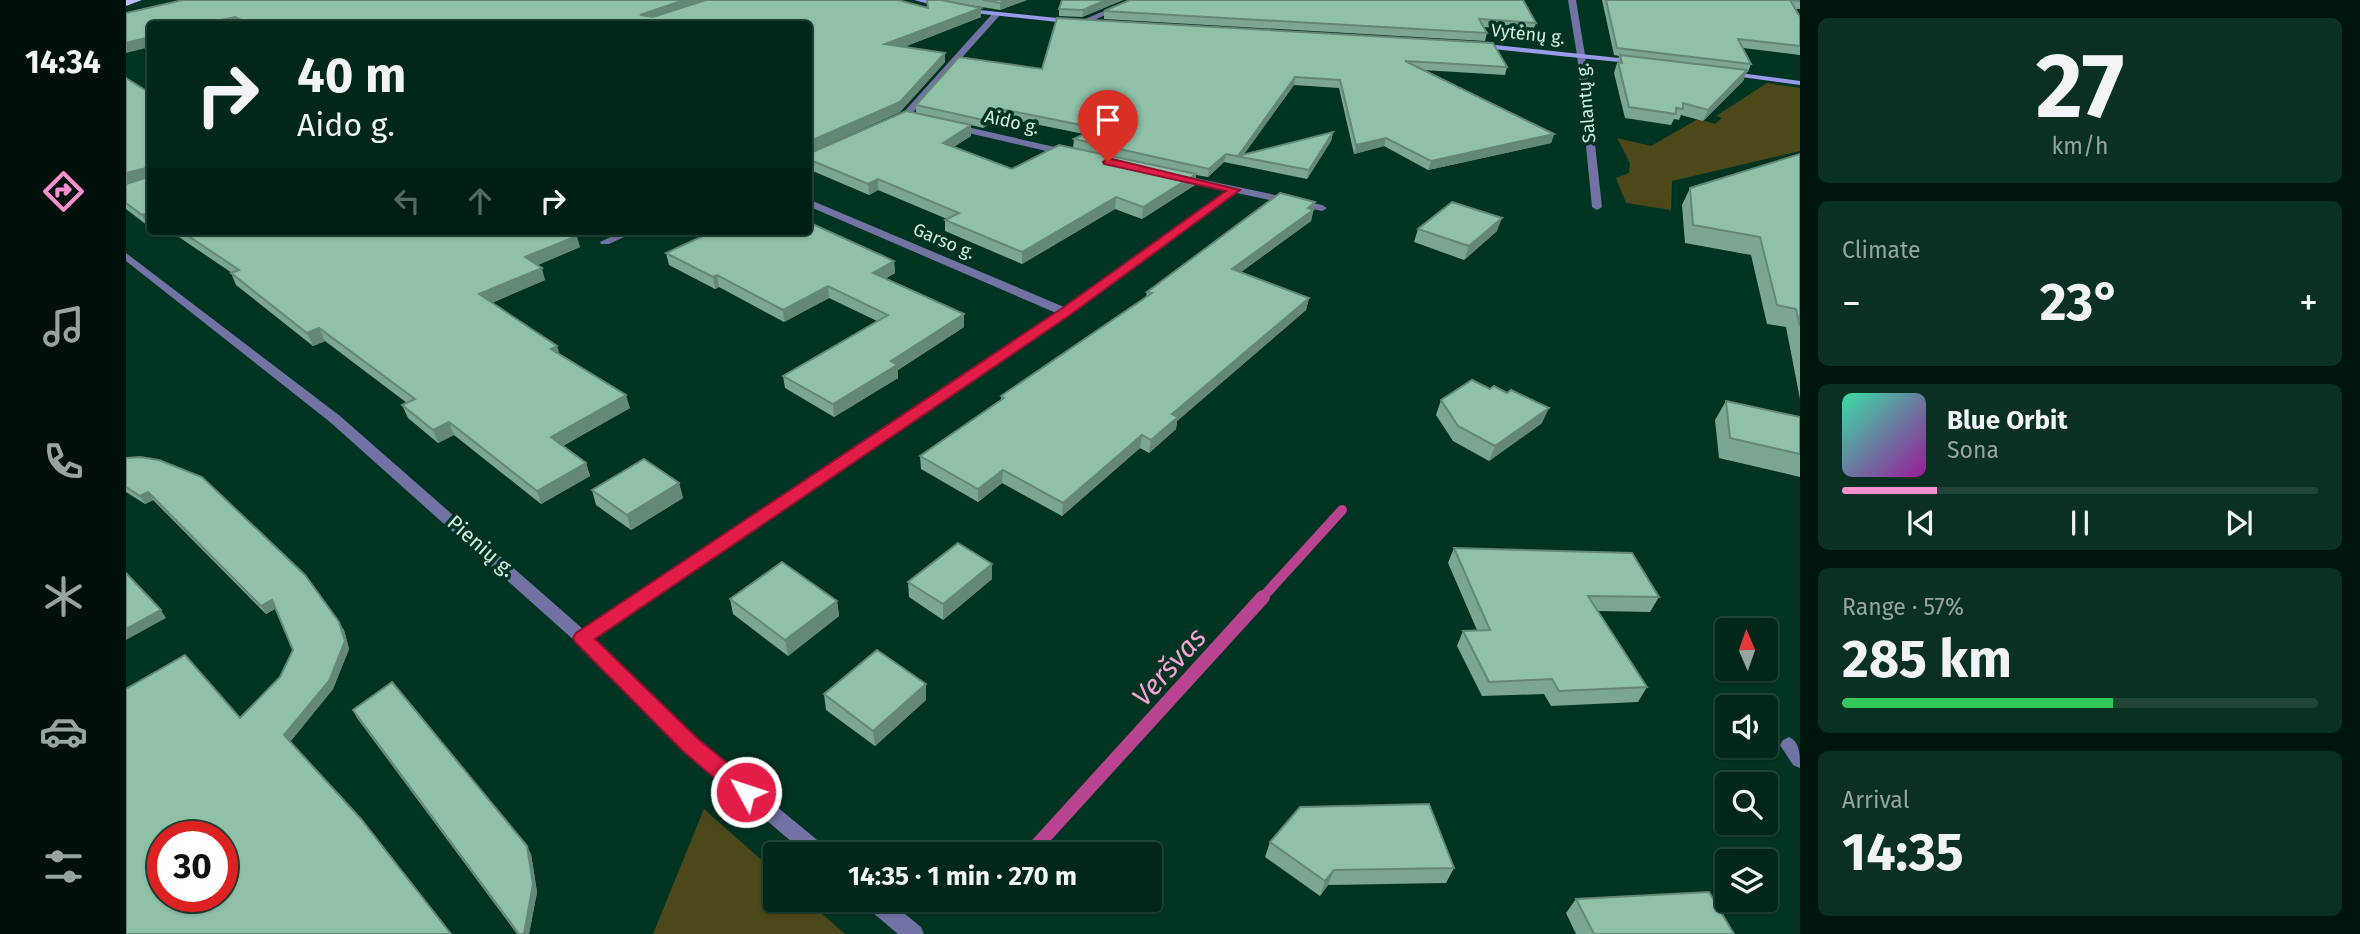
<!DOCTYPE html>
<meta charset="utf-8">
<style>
:root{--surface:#00271a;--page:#0a2f23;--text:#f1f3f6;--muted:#95a5a2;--line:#224439;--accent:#f790ce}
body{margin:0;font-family:"Fira Sans",sans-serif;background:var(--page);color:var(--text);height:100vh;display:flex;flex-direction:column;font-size:26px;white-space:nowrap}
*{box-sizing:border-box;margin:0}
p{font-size:23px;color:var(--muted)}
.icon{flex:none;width:38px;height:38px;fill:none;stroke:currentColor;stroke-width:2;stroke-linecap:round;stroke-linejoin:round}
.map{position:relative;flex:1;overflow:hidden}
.side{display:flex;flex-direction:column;gap:18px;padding:18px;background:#00150e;width:560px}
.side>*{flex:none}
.guide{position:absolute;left:21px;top:21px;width:665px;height:214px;border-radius:7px;box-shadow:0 2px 5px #0004,0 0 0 2px var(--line);background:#00271a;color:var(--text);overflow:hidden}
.needle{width:46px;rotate:358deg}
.fabs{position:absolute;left:1589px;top:618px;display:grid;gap:14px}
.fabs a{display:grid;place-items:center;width:63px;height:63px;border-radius:7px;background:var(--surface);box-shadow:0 2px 5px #0004,0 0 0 2px var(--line);font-size:35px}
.speed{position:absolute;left:21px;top:821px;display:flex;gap:14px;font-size:35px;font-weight:700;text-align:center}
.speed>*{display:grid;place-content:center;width:91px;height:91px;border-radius:50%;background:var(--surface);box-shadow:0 2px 5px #0004,0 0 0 2px var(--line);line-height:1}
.speed .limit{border:10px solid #d22;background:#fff;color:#111}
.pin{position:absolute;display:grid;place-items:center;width:60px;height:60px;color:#fff;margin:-72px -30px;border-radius:50% 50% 50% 0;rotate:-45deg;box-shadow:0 0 7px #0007}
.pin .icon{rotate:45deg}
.me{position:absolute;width:77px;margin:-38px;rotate:310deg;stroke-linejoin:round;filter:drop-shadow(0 0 5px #0008)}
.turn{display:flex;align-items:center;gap:24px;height:147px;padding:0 35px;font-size:32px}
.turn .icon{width:91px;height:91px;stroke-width:2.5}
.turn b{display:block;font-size:49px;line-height:60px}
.lanes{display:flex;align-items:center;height:66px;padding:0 35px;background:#0003;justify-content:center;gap:35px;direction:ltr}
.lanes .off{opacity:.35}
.big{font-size:52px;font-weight:700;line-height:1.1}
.side .card{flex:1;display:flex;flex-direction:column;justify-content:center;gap:10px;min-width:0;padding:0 24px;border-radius:10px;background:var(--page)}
.side .dial{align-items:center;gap:0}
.dial b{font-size:91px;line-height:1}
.song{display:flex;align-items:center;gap:21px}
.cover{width:84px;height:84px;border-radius:10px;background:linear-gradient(135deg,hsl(160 70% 55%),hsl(300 70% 35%))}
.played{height:7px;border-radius:4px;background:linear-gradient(90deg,var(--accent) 20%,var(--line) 20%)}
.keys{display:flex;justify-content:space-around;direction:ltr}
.heat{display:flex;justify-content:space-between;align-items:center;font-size:38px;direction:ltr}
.charge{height:10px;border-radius:5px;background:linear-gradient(90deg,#34c759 57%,var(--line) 0)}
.trip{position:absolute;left:637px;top:842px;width:399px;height:70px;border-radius:7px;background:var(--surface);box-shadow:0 2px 5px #0004,0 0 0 2px var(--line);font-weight:700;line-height:70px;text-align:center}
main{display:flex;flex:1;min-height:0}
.tab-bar{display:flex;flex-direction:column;width:126px;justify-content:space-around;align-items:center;background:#00100a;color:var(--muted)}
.tab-bar .icon{width:49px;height:49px}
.tab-bar .selected{color:var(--accent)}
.tab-bar b{font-size:32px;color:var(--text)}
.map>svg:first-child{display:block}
.green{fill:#4d481a}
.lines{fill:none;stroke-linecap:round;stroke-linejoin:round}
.stream-far1{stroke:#b8448f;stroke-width:10}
.stream{stroke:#b8448f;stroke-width:14}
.lane{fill:#7272a4;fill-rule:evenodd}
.street{fill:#7272a4;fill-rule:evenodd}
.secondary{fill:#9b99e9;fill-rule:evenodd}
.primary{fill:#bebefc;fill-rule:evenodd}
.wall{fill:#7ba691;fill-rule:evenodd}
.shaded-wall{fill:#648776}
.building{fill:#8fc1a9;stroke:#648776;stroke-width:2;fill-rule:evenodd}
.route{fill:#e11d48;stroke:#92132f;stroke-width:2}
.labels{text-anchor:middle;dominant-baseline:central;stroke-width:7;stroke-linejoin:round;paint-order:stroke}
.far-street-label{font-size:18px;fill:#d3ede0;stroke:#003422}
.street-label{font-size:21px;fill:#d3ede0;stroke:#003422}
.near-water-label{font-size:28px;font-style:italic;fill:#f7a0d3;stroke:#003422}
</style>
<main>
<nav class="tab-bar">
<b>14:34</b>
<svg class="icon selected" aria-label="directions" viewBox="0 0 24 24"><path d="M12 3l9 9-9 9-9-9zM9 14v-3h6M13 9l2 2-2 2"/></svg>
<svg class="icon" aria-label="music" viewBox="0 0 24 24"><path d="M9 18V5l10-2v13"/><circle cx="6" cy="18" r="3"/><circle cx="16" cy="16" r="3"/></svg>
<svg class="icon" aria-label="phone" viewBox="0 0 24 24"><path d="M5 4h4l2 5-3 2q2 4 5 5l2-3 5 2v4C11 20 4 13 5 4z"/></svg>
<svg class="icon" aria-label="climate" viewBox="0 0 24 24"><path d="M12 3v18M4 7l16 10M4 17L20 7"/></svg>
<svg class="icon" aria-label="car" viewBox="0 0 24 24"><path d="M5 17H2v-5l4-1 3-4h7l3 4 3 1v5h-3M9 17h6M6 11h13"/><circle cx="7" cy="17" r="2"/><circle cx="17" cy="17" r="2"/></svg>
<svg class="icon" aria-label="filters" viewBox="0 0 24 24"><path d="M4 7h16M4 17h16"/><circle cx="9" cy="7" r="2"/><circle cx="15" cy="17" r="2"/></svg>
</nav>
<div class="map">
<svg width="1674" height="934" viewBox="0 0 1674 934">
<rect width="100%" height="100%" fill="#003422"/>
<g class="green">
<polygon points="1641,83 1674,88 1674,151 1546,181 1545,210 1500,203 1490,178 1503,173 1504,163 1491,138 1525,146 1572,119 1589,124 1596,118 1590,116"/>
<polygon points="578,809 649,872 649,900 680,900 719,934 527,934"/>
</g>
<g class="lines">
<polyline class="stream-far1" points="1136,598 1216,510"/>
<polyline class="stream" points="903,854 1137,597"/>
<polygon class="lane" points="497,231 511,231 483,244 475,244 474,242"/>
<g class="street">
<polygon points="1004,0 1014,0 959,24 952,22"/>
<polygon points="1442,0 1450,0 1459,55 1476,207 1471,210 1466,207 1451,55"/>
<polygon points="867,13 874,15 782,118 770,124 764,124 764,120 776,114"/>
<polygon points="828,124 942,150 947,153 942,156 825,129 825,125"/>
<polygon points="1051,174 1196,205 1201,208 1196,211 1111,193 943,314 467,639 571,741 701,848 704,854 680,854 559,751 450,642 204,422 0,261 0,253 214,416 457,629 930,313 682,206 682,199 938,307 1102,191 1048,179 1048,175"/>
<path d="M1663 737C1674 742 1674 755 1674 768L1667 765 1654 745 1657 740Z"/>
<polygon points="737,900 762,900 795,927 798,934 772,934 740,907"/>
</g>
<g class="secondary">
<polygon points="788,0 801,0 822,6 818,8"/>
<polygon points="835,8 950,20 954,22 950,24 838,12"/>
<polygon points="1351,43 1512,60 1516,62 1512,64 1348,47 1347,45"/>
<polygon points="1598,71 1674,81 1674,85 1601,75 1598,75"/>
</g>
<polygon class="primary" points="0,0 16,0 0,6"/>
</g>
<g class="wall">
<polygon points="54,0 772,0 801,8 801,0 901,0 874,10 819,1 855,17 778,47 819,62 774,112 682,153 682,24 24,24 55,0"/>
<polygon points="936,0 997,0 956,17 933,16 933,9"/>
<polygon points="1397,0 1410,23 1407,31 1358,27 1361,33 1359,41 978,19 978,11"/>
<polygon points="1476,0 1674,0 1674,9 1669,9 1674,17 1674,55 1617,48 1625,64 1622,72 1621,72 1617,81 1577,121 1555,115 1553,120 1548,119 1545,125 1499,118 1488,73 1493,56 1488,55"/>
<path d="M931 18 1381 67 1379 75 1297 70 1428 134 1425 143 1302 170 1258 146 1228 154 1213 88 1168 85 1118 154 1207 132 1205 141 1181 179 1098 162 1082 177 1070 175 1069 185 1016 219 989 209 896 264 819 231V220L821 219 752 190 743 195 682 169V154L790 113V105L916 69ZM874 117 958 134 948 139 947 148 886 169 827 147 845 136V125L857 128Z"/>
<polygon points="0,78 24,93 24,225 22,226 0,209"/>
<polygon points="1674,154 1674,399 1660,327 1641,324 1625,255 1559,243 1556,205 1564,188"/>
<polygon points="1189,202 1185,221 1115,272 1183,298 1180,310 1051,421 1050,429 1023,453 1014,448 936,516 876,483 852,502 795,469 794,456 875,400 875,396 1020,297 1021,292"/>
<polygon points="1292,229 1371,231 1338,260 1288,242"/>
<polygon points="44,231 244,231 308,233 454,247 412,265 419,280 365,303 504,408 437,446 460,463 464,476 415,504 328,435 312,443 282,418 276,405 281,403 199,341 187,346 110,285 105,273 106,273"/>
<polygon points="540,253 768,261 769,273 759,279 838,327 772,370 772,378 708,417 659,388 657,376 751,321 703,298 658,322 593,287 589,289 543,265"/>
<polygon points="1315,400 1416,423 1363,461 1327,441 1310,415"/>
<polygon points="1600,401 1674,417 1674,477 1593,458 1589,420"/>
<polygon points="0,458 218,630 223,649 207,689 164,742 114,718 154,677 167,650 149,609 140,614 27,500 19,504 0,492"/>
<polygon points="553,483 557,498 505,530 470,505 466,490"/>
<polygon points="1328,548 1533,597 1524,612 1472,611 1521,687 1512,702 1425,706 1418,694 1356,696 1331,646 1337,631 1351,630 1322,563"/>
<polygon points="866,564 866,579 817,620 783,597 782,582"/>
<polygon points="604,599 711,601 713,616 662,656 607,614"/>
<polygon points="698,694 800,700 749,746 700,710"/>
<polygon points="227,710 405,854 411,892 403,934 391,934 231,718"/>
<polygon points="1144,842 1328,868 1320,883 1202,885 1194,896 1139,857"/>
<polygon points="1450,899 1608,934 1450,934 1440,913"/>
</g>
<g class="shaded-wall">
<polygon points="558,0 585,0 515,24 514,15"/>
<polygon points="882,0 901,0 874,10 874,3"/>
<polygon points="980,0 997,0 956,17 957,10"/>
<polygon points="855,8 855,17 760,54 759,44"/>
<polygon points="109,17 112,24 77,24"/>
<polygon points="24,37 24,47 0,53 0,43"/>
<polygon points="819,53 819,62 774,112 682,153 682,142"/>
<polygon points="1621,70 1617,81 1577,121 1582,110"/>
<polygon points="1169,77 1168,85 1116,157 1112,156"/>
<polygon points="875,109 874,117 857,128 857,120"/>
<polygon points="845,125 845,136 817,154 817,143"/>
<polygon points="1207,132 1205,141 1181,179 1183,170"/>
<polygon points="1428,134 1425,143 1302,170 1305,161"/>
<polygon points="1260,138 1258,146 1228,154 1230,145"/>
<polygon points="1100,154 1098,162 1082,177 1083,169"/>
<polygon points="20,168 24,177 0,186 0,173"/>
<polygon points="1070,174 1069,185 1016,219 1017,207"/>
<polygon points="752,179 752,190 743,195 742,184"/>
<polygon points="990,197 989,209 896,264 896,252"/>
<polygon points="1189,202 1185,221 1104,280 1106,269"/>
<polygon points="24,212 24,225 22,226 16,215"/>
<polygon points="1376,218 1371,231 1338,260 1343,246"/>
<polygon points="451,236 454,247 402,269 399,257"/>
<polygon points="768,261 769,273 748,285 747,273"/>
<polygon points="416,268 419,280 357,307 353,294"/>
<polygon points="591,275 593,287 589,289 587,277"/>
<polygon points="702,286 703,298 658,322 657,310"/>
<polygon points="1183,298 1180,310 1051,421 1050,429 1023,453 1025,440 1046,414"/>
<polygon points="838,314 838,327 772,370 772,378 708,417 707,404 765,361"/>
<polygon points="193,328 199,341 187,346 181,333"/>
<polygon points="431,346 435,358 425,349"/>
<polygon points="500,395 504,408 429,450 425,437"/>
<polygon points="1423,408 1416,423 1363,461 1369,446"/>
<polygon points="323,422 328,435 312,443 307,430"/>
<polygon points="1016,435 1014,448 936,516 937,503"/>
<polygon points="460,463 464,476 415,504 411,491"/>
<polygon points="877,470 876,483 852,502 852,489"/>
<polygon points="553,483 557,498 505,530 501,515"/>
<polygon points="22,492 27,500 19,504 14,496"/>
<polygon points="866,564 866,579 817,620 817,604"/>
<polygon points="146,600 150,608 140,614 135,606"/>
<polygon points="711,601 713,616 662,656 659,640"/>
<polygon points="35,610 40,618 0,640 0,629"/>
<polygon points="213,622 218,630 223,649 207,689 163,743 158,735"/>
<polygon points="800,684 800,700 749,746 747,731"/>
<polygon points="401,846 405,854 411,892 403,934 398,934"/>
<polygon points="1208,870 1202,885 1194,896 1199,881"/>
</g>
<g class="building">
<polygon points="57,0 558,0 514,15 527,17 580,0 772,0 802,8 801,0 815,0 855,8 759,44 819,53 774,102 682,142 682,24 124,24 109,17 77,24 24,24 24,37 0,43 0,13"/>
<polygon points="857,0 882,0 874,3"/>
<polygon points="936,0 980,0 957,10 933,9"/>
<polygon points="1004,0 1397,0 1410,23 1353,19 1361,33 978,11"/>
<polygon points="1480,0 1674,0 1674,1 1664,0 1674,17 1674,46 1612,39 1625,64 1491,48"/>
<polygon points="931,18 1367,43 1381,67 1279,61 1428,134 1305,161 1260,138 1230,145 1214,80 1169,77 1112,156 1207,132 1183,170 1100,154 1083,169 948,139 970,128 875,109 857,120 790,105 833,57 916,69"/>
<polygon points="1494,55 1621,70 1582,110 1557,103 1557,109 1550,108 1550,114 1503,107 1492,62 1496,63"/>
<polygon points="0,78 24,93 24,212 16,215 0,203 0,184 19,178 20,168 0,173"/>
<polygon points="780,111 845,125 817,143 886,169 933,145 1070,174 1017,207 990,197 896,252 819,220 833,213 752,179 742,184 682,159 682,154"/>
<polygon points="1674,154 1674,326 1670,309 1651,305 1634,237 1567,225 1564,188"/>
<polygon points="1154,193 1189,202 1182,208 1187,210 1106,269 1183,298 1046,414 1052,417 1025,440 1016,435 937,503 877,470 852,489 794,456 878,398 875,396 1026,293 1021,292"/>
<polygon points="1326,202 1376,218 1343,246 1292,229"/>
<polygon points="682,222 768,261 747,273 838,314 765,361 771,365 707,404 657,376 762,315 702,286 657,310 591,275 587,277 540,253 588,231 682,231"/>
<polygon points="55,231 306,231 308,233 312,231 442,231 451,236 399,257 416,268 353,294 431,346 425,349 500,395 425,437 460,463 411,491 323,422 307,430 276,405 289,399 193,328 181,333 105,273 113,270"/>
<polygon points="1346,380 1364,389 1368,386 1381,393 1385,390 1423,408 1369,446 1332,426 1315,400"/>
<polygon points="1600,401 1674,417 1674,454 1604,438"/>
<path d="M14 457 33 460 76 477 179 575 213 622 219 641 203 681 158 735 235 819 325 934H0V689L59 655 114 718 154 677 167 650 146 600 135 606 22 492 14 496 0 487V458ZM37 836H96V896H37Z"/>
<polygon points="518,459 553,483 501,515 466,490"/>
<polygon points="832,543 866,564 817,604 782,582"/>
<polygon points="1328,548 1506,553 1533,597 1462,596 1521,687 1433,691 1426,679 1363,682 1337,631 1364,630"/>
<polygon points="656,562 711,601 659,640 604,599"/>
<polygon points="0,573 35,610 0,629"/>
<polygon points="751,650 800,684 747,731 698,694"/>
<polygon points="266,682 401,846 407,884 398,934 393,934 227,710"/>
<polygon points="1303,804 1328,868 1208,870 1199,881 1144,842 1174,807"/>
<polygon points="1583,892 1608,934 1468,934 1450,899"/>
</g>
<polygon class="route" points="982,158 1114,190 944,315 469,639 572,739 628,785 631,792 628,799 620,801 613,799 558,752 450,643 447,638 450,633 935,309 1100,191 978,164 977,162"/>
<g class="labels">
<g class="far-street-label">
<text transform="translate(1402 34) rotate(6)">Vytėnų g.</text>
<text transform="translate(1460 103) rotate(-95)">Salantų g.</text>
<text transform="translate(886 122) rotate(13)">Aido g.</text>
<text transform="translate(818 241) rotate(23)">Garso g.</text>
</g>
<g class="street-label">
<text transform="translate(355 546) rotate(41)">Pienių g.</text>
</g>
<g class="near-water-label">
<text transform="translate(1043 667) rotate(-48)">Veršvas</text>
</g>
</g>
</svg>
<div class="fabs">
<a><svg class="needle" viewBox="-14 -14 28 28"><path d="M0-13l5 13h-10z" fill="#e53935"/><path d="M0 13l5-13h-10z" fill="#95a5a2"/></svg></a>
<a><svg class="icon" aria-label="sound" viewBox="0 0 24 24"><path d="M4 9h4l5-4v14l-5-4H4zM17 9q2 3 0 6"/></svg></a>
<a><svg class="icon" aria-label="search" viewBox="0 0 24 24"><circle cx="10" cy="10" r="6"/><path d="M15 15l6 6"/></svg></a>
<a><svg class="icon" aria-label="layers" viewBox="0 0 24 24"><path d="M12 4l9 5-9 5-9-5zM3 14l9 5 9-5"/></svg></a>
</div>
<div class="speed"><div class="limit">30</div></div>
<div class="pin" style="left:982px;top:162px;background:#d93025"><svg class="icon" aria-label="arrive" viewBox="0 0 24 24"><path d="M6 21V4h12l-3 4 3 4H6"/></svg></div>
<svg class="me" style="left:620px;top:792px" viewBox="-20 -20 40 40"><circle r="17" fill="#e11d48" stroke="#fff" stroke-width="3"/><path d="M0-11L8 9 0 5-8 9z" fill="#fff"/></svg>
<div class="trip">14:35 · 1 min · 270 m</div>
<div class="guide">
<div class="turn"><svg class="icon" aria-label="right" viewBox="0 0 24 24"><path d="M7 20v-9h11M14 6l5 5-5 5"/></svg><div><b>40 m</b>Aido g.</div></div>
<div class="lanes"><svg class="icon off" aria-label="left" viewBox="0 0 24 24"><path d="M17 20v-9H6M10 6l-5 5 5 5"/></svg><svg class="icon off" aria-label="ahead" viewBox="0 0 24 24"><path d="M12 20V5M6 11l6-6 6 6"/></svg><svg class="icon" aria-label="right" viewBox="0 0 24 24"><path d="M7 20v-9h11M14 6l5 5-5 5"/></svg></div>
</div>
</div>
<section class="side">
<div class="card dial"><b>27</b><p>km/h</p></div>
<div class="card"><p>Climate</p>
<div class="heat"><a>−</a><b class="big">23°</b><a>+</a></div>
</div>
<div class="card">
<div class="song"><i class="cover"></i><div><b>Blue Orbit</b><p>Sona</p></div></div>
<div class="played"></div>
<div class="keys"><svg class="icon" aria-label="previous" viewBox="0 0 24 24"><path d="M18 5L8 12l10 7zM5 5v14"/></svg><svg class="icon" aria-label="pause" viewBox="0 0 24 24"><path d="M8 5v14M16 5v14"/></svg><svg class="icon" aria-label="next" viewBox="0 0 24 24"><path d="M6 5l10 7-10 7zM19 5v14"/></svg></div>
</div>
<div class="card"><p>Range · 57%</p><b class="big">285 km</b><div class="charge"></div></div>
<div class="card"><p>Arrival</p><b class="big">14:35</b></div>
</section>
</main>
